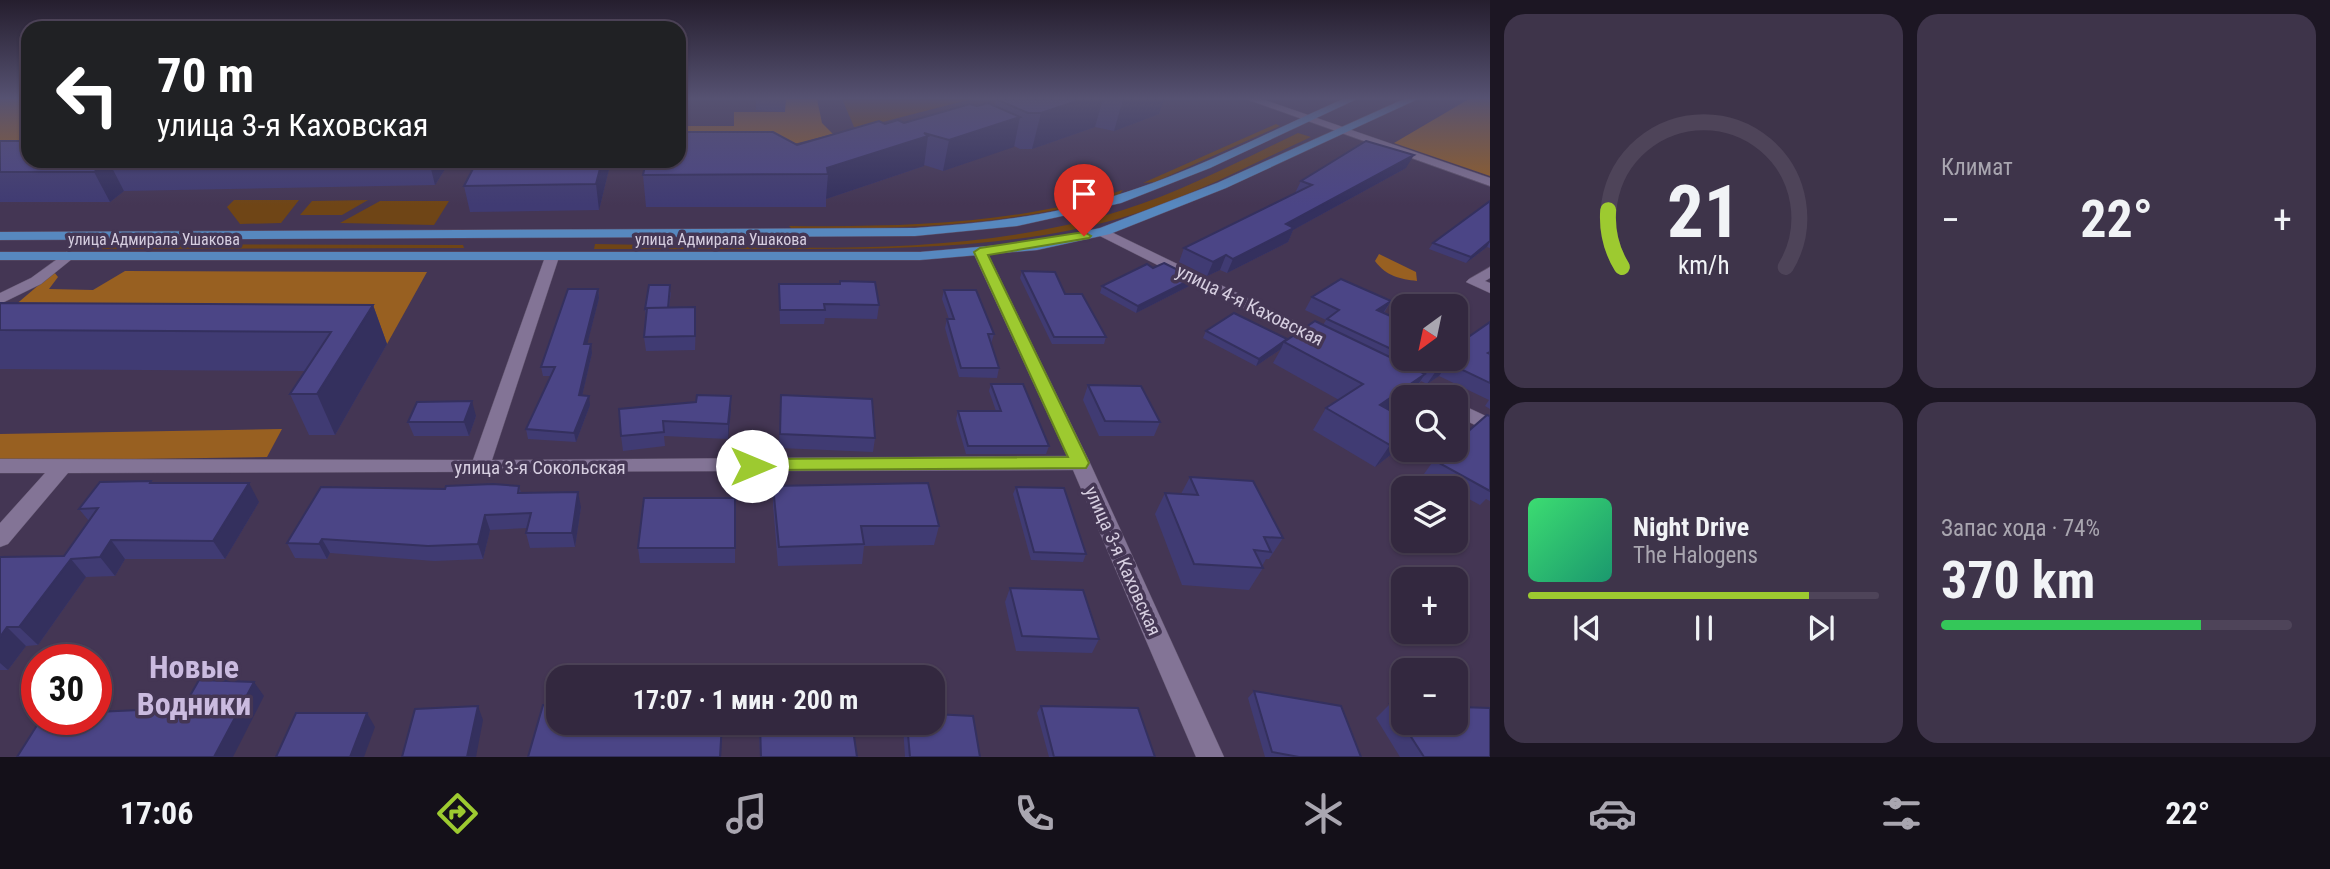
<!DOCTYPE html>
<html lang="ru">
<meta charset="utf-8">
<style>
:root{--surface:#33283f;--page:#3e344a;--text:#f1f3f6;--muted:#a9a6b0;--line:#4e4459;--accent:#9dca30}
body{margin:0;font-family:"Roboto Condensed",sans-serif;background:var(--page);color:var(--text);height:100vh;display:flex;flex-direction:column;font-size:26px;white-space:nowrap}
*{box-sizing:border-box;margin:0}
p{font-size:23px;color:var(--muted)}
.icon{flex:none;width:38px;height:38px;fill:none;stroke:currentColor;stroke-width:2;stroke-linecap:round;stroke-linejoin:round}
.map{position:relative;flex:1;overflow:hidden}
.drawer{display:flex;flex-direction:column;gap:14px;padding:14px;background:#1c1623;width:840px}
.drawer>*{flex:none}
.top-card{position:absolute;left:21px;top:21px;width:665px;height:147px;border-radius:21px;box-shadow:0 2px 5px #0004,0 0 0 2px var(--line);background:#202124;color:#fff;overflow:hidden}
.needle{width:46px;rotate:213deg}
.fabs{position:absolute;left:1391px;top:294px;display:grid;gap:14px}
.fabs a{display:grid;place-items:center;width:77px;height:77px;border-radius:14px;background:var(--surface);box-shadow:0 2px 5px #0004,0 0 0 2px var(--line);font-size:35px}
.speed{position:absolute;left:21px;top:644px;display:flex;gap:14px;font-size:35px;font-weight:700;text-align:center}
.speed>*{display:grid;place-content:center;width:91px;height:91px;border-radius:50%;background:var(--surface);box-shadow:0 2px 5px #0004,0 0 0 2px var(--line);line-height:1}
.speed .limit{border:10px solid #d22;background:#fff;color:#111}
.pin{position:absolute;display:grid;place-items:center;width:60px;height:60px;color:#fff;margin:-72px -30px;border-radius:50% 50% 50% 0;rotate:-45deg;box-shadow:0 0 7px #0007}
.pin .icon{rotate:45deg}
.me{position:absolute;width:77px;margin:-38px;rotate:90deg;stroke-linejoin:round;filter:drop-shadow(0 0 5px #0008)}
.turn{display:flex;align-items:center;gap:24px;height:147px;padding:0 21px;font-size:32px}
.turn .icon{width:91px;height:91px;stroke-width:2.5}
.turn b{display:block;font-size:49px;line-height:60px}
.big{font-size:52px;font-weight:700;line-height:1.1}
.drawer .tile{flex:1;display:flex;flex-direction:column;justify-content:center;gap:10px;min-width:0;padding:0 24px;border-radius:21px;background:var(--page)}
.drawer .dial{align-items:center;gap:0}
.dial svg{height:182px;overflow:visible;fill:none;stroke:var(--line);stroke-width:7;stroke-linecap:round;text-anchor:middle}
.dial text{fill:var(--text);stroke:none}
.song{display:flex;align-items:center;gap:21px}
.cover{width:84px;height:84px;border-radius:10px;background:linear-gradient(135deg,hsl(140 70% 55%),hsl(160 70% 35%))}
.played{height:7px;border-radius:4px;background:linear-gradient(90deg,var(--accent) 80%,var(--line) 80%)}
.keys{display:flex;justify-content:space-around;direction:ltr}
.heat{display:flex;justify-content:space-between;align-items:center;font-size:38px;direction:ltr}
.charge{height:10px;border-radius:5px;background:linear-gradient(90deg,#34c759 74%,var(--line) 0)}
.drawer .tiles{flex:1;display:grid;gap:14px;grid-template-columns:repeat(2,1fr)}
.trip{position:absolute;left:546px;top:665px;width:399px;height:70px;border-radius:21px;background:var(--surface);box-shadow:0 2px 5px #0004,0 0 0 2px var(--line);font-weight:700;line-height:70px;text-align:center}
.menu{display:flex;height:112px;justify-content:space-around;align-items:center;background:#141019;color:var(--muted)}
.menu .icon{width:49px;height:49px}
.menu .current{color:var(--accent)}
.menu b{font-size:32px;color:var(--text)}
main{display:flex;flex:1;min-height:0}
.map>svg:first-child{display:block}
.green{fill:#6f4516}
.forest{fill:#986021}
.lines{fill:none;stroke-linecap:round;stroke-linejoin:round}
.minor-casing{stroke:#5e526b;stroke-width:1}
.primary-casing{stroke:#5e526b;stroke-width:1}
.minor{fill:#837496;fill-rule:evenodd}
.primary{fill:#5788bf;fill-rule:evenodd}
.wall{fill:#403b73}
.shaded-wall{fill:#34305e}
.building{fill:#4b4586;stroke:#34305e;stroke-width:2}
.route{fill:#9dca30;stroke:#66831f;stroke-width:2}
.labels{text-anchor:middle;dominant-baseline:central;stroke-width:7;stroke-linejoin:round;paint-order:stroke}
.far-street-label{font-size:16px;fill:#d6cee0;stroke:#443654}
.street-label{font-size:19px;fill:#d6cee0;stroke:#443654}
.near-district-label{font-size:32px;font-weight:bold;fill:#cbbbe0;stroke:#443654}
</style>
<main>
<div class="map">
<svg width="1490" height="757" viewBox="0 0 1490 757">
<rect width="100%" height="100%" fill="#443654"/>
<g class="green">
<polygon points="842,99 972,99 855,129"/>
<polygon points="1276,124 1280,126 1155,182 1143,183"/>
<path d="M1298 133 1311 137C1249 165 1187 199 1121 218 1019 247 911 249 806 249 735 249 664 249 594 249L595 244C767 246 957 262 1123 210 1184 191 1241 160 1298 133Z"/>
<path d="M1123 190 1118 196C1003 226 910 229 792 229L789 226C902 227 1014 225 1123 190Z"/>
<polygon points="234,200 299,200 281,223 240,224 227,207"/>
<polygon points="368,200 342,215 300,215 312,201"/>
<polygon points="380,201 449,201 434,225 340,223"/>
<polygon points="97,244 463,245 464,248 91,249"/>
</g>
<g class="forest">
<polygon points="0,99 28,99 28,149 0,150"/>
<polygon points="784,99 817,99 822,123 833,134 782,147 679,156 679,126 734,126 734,112 785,112"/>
<polygon points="1469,99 1490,99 1490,176 1394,143"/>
<path d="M1379 254 1416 272 1417 281C1400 279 1386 276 1375 261Z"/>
<polygon points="125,271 427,272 387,344 0,318 54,272 58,277 49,289 93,290"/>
<polygon points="282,429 267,457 0,461 0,434"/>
</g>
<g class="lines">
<g class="minor-casing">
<g id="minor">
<polygon points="1246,99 1262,99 1490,178 1490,186"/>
<polygon points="1103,228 1328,337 1330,341 1328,345 1316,345 1098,235 1096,232"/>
<polygon points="980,248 987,252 1090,463 1224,757 1196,757 1073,470 68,473 8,544 0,547 0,523 45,473 0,473 0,459 473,460 545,257 552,253 559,257 492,460 1067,456 973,252"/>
<polygon points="67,252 74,256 72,259 41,284 0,304 0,293 31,278"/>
<polygon points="1490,267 1490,278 1485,281 1490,283 1490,293 1466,282 1469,279"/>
<polygon points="1394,371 1440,393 1443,397 1420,397 1388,381 1385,377 1388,373"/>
<polygon points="1456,402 1490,418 1490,432 1456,416"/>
</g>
</g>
<g class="primary-casing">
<g id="primary">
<path d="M1343 99H1357L1210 168 1121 203 1017 226 915 236 0 240V232L915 228C981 223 1047 217 1111 197 1191 173 1266 133 1343 99Z"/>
<polygon points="1404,99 1418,99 1226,188 1110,234 1037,250 920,260 0,260 0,252 920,252 1037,242 1100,228 1217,183"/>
</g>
</g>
<use href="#minor" class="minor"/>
<use href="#primary" class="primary"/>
</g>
<g class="wall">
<polygon points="756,99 786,99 785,112 756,110"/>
<polygon points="996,99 1164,99 1159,114 1114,131 1095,127 1032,149 1020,149 1014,146 943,171 924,165 924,166 826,199 826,207 646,207 643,175 797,145 885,124 904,123 977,106 995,106"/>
<polygon points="0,141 28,161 450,161 435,185 124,191 110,202 0,202"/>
<polygon points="611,161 599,210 470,212 464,186"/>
<polygon points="1406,168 1293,230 1288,242 1227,273 1220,270 1207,276 1179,262 1184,248 1295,193 1301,181"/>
<polygon points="1490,201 1490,248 1487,247 1466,263 1429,249 1433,243"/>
<polygon points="1153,268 1194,278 1191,285 1136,313 1100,293 1102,286"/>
<polygon points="1022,271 1065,294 1106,337 1104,344 1052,344 1020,278"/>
<polygon points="779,284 879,305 877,319 825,318 824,324 780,324"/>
<polygon points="598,289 599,298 587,344 592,353 582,396 590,405 576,442 528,439 526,429 551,376 543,376 541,367"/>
<polygon points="944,290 994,334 991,344 999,368 997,378 959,377 945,328 947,319 949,319 942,299"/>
<polygon points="671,292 669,308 696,321 695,350 646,351 644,337 646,317 645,309"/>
<polygon points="1312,297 1391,301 1384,313 1404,322 1404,359 1456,359 1464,340 1490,322 1490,409 1485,406 1489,400 1439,376 1427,384 1421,381 1411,395 1408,397 1404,397 1404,400 1389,410 1402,446 1375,467 1313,430 1326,408 1339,400 1273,363 1281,349 1256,366 1203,338 1206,331 1287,339 1323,325 1326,320 1305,310"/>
<polygon points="0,303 373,305 387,344 335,435 309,435 290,394 305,371 0,369"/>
<polygon points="991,384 1049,446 1046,454 966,454 956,419 958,411 996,411 989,391"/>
<polygon points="1088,385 1160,422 1154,436 1099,436 1083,400"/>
<polygon points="781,395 875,438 873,452 779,448"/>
<polygon points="731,396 731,410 728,439 664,436 665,446 623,451 621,436 696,402"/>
<polygon points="476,416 469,436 414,436 408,422"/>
<polygon points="1490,416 1490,501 1486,499 1480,505 1456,492 1456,488 1450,488 1424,474 1434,460"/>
<polygon points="1190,477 1283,538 1269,559 1266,559 1262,566 1263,568 1249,590 1182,585 1155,514 1165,493 1181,494"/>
<polygon points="151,481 153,483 259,502 225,559 125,559 115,576 86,577 38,645 26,646 8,670 0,670 0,557 64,556 89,521 79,509"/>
<polygon points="519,486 521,493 581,507 575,547 530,548 526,533 527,528 490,530 483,559 434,561 330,553 327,559 295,558 287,543"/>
<polygon points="773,486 939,526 934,545 864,546 862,564 778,566 773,505"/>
<polygon points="1016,487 1086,554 1083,562 1031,560 1013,494"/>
<polygon points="735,498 735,563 640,563 638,548"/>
<polygon points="1010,588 1099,639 1092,653 1016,651 1005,602"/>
<polygon points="1254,691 1361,757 1265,757 1248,698"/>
<polygon points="1390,704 1460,707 1490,757 1400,757 1376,718"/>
<polygon points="1041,706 1155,757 1049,757 1037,713"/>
<polygon points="759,723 852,723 857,757 760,757"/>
<polygon points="904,723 933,723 980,757 905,757 903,726"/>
</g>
<g class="shaded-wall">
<polygon points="1083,99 1103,99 1095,127 1032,149 1041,113"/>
<polygon points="1123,99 1164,99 1159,114 1114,131"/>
<polygon points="1020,117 1014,147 943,171 949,140"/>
<polygon points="928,136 924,166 826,199 828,174 827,168"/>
<polygon points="1414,155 1406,168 1293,230 1288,242 1227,273 1233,259 1286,224"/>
<polygon points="429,161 450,161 435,185"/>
<polygon points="602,161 611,161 599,210 596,184"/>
<polygon points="109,162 124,191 110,202 94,172"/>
<polygon points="1490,241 1487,247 1466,263 1471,257"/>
<polygon points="1226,255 1220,270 1207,276 1213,262"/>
<polygon points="1194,278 1191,285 1136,313 1138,306"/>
<polygon points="598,289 599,298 585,353 584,344"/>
<polygon points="1391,301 1383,313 1377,310"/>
<polygon points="373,305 387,344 335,435 317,394"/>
<polygon points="1287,339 1284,342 1281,349 1256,366 1259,359"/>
<polygon points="591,344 592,353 580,405 579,395"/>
<polygon points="1448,363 1439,376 1427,384 1436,371"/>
<polygon points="1425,374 1411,395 1408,397 1404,397 1404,400 1366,426 1380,405"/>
<polygon points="589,396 590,405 576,442 574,433"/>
<polygon points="731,396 731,410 728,439 728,424"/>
<polygon points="472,401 476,416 469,436 464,422"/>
<polygon points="1404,435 1404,445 1402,446 1375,467 1390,445"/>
<polygon points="249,483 259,502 225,559 213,541"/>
<polygon points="578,492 581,507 575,547 572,533"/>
<polygon points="485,515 490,530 483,559 478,544"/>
<polygon points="322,539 330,553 327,559 319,544"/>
<polygon points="111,540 125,559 115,576 100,557"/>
<polygon points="71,559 86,577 38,645 19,627"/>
<polygon points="7,627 26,646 8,670 0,663 0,637"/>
<polygon points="254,682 264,696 233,757 214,757"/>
<polygon points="478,706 483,720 476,757 467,757"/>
<polygon points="367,713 375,727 364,757 350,757"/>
<polygon points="722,723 721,757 720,757"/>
</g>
<g class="building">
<polygon points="996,99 1083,99 1041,113 1028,113"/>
<polygon points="988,103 1020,117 949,140 924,133 928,136 827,168 828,174 643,175 646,161 679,161 679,132 773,132 797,145 879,121 885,124 898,120 904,123 970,104 977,106"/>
<polygon points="0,141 28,141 28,161 167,161 109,162 94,172 0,172"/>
<polygon points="1366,141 1414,155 1286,224 1294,228 1233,259 1226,255 1213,262 1184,248 1312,185 1301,181"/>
<polygon points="477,161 602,161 596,184 464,186"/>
<polygon points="1490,201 1490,241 1471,257 1433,243"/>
<polygon points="1164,263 1194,278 1138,306 1102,286 1147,264 1153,268"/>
<polygon points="1022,271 1055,272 1065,294 1082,294 1106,337 1054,337"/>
<polygon points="1341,279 1391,301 1377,310 1404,322 1404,355 1327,319 1339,310 1312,297"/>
<polygon points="840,281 875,282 879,305 824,304 825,310 780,310 779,284 840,284"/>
<polygon points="649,285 670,285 668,308 647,308 645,309"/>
<polygon points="568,289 598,289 584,344 591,344 579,395 589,396 574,433 526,429 555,367 541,367"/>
<polygon points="944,290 976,290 994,334 988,334 999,368 961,368 947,319 954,319"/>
<polygon points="0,303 373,305 317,394 290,394 331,332 0,330"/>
<polygon points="695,307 695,336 644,337 647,308"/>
<polygon points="1234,313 1287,339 1259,359 1206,331"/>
<polygon points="1315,321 1425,374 1380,405 1404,418 1404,435 1390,445 1326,408 1363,384 1284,342"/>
<polygon points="1490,322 1490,352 1488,353 1490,354 1490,383 1448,363 1436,371 1411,359 1456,359 1456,336 1464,340"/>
<polygon points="991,384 1023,384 1049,446 968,446 958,411 1001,411"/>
<polygon points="1088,385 1141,386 1160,422 1105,421"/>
<polygon points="697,395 731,396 728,424 663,421 664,432 621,436 619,409 696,402"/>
<polygon points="781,395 872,399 875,438 780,434"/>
<polygon points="472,401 464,422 408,422 417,402"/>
<polygon points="1487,415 1490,416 1490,491 1434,460 1447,450 1456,450 1456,442"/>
<polygon points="1190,477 1253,481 1283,538 1264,537 1271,552 1254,550 1263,568 1194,564 1165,493 1198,495"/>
<polygon points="151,481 150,483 249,483 213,541 111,540 100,557 71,559 19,627 7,627 0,637 0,557 64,556 98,508 79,509 100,482"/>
<polygon points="928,483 939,526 861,526 864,544 779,547 773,486"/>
<polygon points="493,484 519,486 518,493 578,492 572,533 526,533 531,513 485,515 478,544 428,546 322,539 319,544 287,543 321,487 445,489 446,486"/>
<polygon points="1016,487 1064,488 1086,554 1034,552"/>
<polygon points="644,498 735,498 735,548 638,548"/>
<polygon points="1010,588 1083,590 1099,639 1022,636"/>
<polygon points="199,680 254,682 214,757 17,757 41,719 96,719 96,712 183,708"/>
<polygon points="1254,691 1341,706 1361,757 1299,757 1272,752"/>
<polygon points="1390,704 1404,704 1404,723 1456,723 1456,704 1458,704 1460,707 1490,708 1490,757 1424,757"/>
<polygon points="543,705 558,706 558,723 722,723 720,757 528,757"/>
<polygon points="478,706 467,757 402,757 415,709"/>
<polygon points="1041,706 1138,708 1155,757 1054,757"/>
<polygon points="296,713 367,713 350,757 276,757"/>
<polygon points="933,714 973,716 980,757 910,757 907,723 933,723"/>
<polygon points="760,723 852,723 857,757 761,757"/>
</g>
<linearGradient id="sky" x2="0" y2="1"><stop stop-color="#251e2e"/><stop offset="0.48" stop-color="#565272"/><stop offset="1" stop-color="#565272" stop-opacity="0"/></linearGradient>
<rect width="1490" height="205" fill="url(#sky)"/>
<polygon class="route" points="1084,232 1091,236 1089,238 988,255 1089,463 1086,468 746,470 743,466 752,459 1068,457 974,252 980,248"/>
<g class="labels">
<g class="far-street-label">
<text x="154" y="239">улица Адмирала Ушакова</text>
<text x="721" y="239">улица Адмирала Ушакова</text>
</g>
<g class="street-label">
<text transform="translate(1250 305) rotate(26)">улица 4-я Каховская</text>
<text x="540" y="467">улица 3-я Сокольская</text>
<text transform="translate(1123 561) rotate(66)">улица 3-я Каховская</text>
</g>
<g class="near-district-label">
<text x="194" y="667">Новые<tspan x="194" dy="37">Водники</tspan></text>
</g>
</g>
</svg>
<div class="fabs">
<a><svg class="needle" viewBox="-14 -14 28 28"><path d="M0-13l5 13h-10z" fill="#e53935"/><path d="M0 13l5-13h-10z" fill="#a9a6b0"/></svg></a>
<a><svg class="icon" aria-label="search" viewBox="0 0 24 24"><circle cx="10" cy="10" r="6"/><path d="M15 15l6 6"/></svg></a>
<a><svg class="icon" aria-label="layers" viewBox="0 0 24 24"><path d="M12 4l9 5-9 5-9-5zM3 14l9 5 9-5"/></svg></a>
<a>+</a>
<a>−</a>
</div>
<div class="speed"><div class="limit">30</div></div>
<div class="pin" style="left:1084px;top:236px;background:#d93025"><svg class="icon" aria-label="arrive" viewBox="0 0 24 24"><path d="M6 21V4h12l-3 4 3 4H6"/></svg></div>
<svg class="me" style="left:752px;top:466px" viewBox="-20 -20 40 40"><circle r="19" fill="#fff"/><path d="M0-13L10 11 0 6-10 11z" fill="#9dca30"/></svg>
<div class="trip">17:07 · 1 мин · 200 m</div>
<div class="top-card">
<div class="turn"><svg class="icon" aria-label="left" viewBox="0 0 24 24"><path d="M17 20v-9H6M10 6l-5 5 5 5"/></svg><div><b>70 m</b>улица 3-я Каховская</div></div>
</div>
</div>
<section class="drawer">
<div class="tiles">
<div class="tile dial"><svg viewBox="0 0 100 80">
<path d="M14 69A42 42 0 1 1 86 69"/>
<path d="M14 69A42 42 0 0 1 8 44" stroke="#9dca30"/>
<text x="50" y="56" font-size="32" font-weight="700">21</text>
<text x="50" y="72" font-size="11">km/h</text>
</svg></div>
<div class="tile"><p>Климат</p>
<div class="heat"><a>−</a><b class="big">22°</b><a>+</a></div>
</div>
<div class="tile">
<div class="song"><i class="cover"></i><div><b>Night Drive</b><p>The Halogens</p></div></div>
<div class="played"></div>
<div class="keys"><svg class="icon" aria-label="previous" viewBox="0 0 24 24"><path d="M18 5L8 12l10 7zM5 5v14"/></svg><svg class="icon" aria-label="pause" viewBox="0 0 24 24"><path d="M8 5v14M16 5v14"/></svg><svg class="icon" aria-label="next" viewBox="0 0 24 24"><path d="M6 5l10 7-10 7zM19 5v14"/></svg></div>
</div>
<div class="tile"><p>Запас хода · 74%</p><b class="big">370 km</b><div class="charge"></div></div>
</div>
</section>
</main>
<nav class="menu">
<b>17:06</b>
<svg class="icon current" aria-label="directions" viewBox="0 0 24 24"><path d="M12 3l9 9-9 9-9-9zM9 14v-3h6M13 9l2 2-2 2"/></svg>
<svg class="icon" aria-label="music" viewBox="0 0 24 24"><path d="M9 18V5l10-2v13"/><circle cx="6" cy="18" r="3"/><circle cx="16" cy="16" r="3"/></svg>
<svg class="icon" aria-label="phone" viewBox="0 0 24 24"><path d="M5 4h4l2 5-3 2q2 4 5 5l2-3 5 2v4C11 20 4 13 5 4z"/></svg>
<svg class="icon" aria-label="climate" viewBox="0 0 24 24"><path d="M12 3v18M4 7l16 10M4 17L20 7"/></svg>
<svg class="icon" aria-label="car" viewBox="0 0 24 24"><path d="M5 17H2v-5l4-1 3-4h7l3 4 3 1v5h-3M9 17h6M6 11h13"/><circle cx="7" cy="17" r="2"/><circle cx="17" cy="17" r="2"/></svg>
<svg class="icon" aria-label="filters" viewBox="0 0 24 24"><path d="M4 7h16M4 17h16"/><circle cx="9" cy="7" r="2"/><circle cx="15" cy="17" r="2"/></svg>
<b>22°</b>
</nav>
